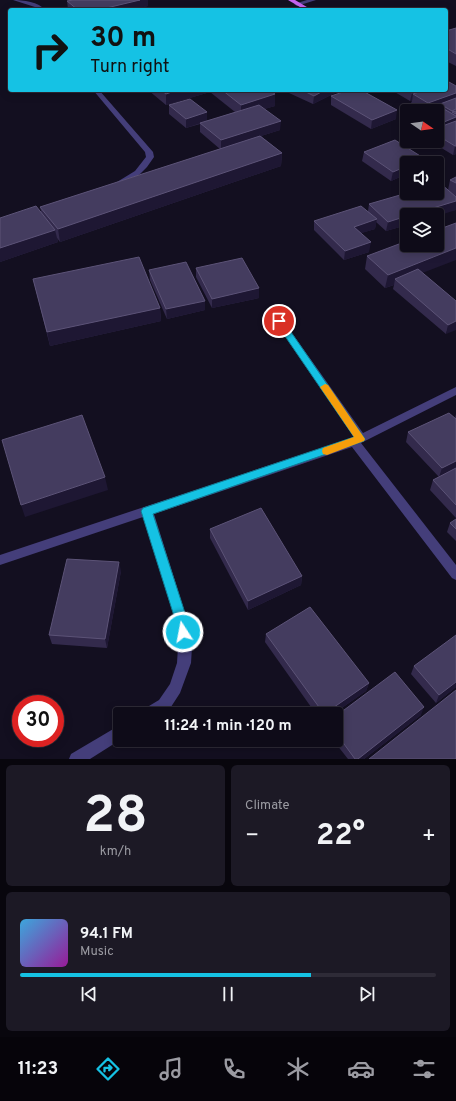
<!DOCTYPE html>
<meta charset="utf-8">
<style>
:root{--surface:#0e0b18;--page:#1c1925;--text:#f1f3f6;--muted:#9b9ba2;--line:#2e2b37;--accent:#15c2e4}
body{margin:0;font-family:Overpass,sans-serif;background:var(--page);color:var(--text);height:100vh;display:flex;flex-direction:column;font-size:15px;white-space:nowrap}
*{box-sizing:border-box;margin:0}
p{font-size:13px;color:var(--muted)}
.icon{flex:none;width:22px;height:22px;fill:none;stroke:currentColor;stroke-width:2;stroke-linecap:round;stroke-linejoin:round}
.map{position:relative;height:759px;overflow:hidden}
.details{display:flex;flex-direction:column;gap:6px;padding:6px;background:#08060d;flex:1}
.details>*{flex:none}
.guide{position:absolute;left:8px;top:8px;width:440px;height:84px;border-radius:4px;box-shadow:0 2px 10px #0003,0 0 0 1px var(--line);background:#15c2e4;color:#111;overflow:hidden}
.needle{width:26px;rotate:103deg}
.buttons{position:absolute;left:400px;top:104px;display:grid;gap:8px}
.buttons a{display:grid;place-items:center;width:44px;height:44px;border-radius:4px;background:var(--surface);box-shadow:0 2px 10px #0003,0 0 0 1px var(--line);font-size:20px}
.speed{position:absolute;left:12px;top:695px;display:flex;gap:8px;font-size:20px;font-weight:700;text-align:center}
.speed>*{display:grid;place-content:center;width:52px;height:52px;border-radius:50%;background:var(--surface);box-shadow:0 2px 10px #0003,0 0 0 1px var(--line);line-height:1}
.speed .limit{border:6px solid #d22;background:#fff;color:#111}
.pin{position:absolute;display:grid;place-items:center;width:34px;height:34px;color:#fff;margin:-17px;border:2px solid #fff;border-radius:50%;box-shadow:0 1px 4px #0007}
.me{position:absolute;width:44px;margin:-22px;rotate:349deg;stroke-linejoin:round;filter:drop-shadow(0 0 3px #0008)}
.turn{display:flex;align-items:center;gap:14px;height:84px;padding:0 16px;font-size:18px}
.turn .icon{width:52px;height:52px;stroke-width:2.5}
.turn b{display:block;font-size:28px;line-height:34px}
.big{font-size:30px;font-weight:700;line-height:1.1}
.details .tile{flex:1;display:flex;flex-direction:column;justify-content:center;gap:6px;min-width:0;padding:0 14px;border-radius:6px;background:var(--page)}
.details .dial{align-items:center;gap:0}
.dial b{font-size:52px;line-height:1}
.song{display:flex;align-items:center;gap:12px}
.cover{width:48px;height:48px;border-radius:6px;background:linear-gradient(135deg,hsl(200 70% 55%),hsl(300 70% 35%))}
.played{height:4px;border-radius:2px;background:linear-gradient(90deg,var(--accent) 70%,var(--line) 70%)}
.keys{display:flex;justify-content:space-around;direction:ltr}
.heat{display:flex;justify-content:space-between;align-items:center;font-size:22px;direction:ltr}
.details .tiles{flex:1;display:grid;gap:6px;grid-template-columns:1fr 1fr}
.tile:last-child{grid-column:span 2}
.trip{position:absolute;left:113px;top:707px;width:230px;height:40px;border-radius:4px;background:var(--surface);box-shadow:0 2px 10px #0003,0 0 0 1px var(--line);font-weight:700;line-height:40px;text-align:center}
.dock{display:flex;height:64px;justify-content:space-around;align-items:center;background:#06040a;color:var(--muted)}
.dock .icon{width:28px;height:28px}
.dock .on{color:var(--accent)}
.dock b{font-size:18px;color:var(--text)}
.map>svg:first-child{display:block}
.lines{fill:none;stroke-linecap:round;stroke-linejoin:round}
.lane{fill:#443e7a;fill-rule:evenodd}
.street{fill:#443e7a;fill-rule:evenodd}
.primary{fill:#c563f1;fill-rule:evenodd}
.wall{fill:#332a4c}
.shaded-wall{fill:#1e1733}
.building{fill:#443c5f;stroke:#5c5377}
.route{fill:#15c2e4;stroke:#0e7e94}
.slow{fill:#f59e0b}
</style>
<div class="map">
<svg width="456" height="759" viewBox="0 0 456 759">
<rect width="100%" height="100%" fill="#130f20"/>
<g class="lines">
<g class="lane">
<path d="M13 0C23 0 39 2 45 10H39L38 8Z"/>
<polygon points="93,90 99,90 153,152 154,157 147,167 140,174 124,184 121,184 117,182 135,171 146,157 145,152"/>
</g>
<g class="street">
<polygon points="307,0 316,0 297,6 294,4"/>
<polygon points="279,318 282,319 363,433 456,387 456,395 361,443 456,565 456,580 452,578 352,447 154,514 186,616 192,647 191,663 180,693 169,710 162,714 142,714 144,709 159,700 170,684 177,663 178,647 174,616 143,517 0,565 0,555 354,437 276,323 274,321 276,319"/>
<polygon points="120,725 120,740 90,759 69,759 71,754"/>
</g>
<polygon class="primary" points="288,0 295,0 312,10 305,10"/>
</g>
<g class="wall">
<polygon points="73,0 148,0 148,6 131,10 69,10 68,9 67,1"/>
<polygon points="456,28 456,66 446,61 446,31"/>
<polygon points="456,86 456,154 453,155 430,141 437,141 437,128 443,126 437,123 437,111 424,111 424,110 411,103 412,101 410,101 393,91 388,92 384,90 446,90"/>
<polygon points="148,90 269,90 275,94 275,106 264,109 280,130 261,136 282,153 281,166 60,242 57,238 58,242 0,262 0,218 41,211 40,207 220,149 200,132 200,124 186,128 169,114 169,105 207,112 207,121 235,112 210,92 166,105"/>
<polygon points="289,90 342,90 338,92 337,91 337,92 313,104 289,93"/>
<polygon points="331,96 396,119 371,129 331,105"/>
<polygon points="364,152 425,159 424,163 407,163 407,174 391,181 362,161"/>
<polygon points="456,177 456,210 407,215 407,225 386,231 376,222 375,229 361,233 369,252 344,260 314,230 314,221 368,211 369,204 448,190 450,180"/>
<polygon points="367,256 422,273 456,301 446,334 393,289 394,285 385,288 365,269"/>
<polygon points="196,268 259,298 212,308 196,277"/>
<polygon points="149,270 205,310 167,319 150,280"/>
<polygon points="33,279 160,308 161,321 50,346"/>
<polygon points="456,414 456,518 430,490 433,480 439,477 406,442 408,432 455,418"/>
<polygon points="456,519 456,541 447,532 450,523"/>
<polygon points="210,529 302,576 301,585 248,610 210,538"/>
<polygon points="121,571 107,648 52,644 49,635"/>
<polygon points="266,634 369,683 366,691 333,714 316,714 265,642"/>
<polygon points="414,666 456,687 436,703 411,674"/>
<polygon points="421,715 364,759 348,759 333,740 336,740 336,716"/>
</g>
<g class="shaded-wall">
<polygon points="140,0 148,0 148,6 131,10 98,10"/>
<polygon points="178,90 210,90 210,92 166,105 166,94"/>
<polygon points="325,90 337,90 337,92 313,104 314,96"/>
<polygon points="389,90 393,90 393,91 388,92"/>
<polygon points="420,90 444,90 413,94 412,101 410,101 412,93"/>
<polygon points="456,93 456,101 440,104 439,107 426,111 428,103"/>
<polygon points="275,94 275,106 241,116 241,105"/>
<polygon points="397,110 396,119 371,129 372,120"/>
<polygon points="207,112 207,121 186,128 186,119"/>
<polygon points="456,117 456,122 443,126 444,122"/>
<polygon points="281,121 280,130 221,149 221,140"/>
<polygon points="455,146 456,146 456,154 453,155"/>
<polygon points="282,153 281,166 60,242 58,229"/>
<polygon points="425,159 424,163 414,163"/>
<polygon points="407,166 407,174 391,181 393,172"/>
<polygon points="456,201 456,210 437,216 437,215 410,215"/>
<polygon points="407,216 407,225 386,231 388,222"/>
<polygon points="377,219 375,229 352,236 354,227"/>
<polygon points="55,230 58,242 0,262 0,248"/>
<polygon points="371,242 369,252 344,260 345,251"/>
<polygon points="456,248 456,260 399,282 395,279 394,285 385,288 388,275"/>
<polygon points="259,288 259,298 212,308 212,299"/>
<polygon points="205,301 205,310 167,319 166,309"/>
<polygon points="160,308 161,321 50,346 47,332"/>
<polygon points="456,321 456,330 446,334 448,325"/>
<polygon points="456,461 456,468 439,477 442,468"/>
<polygon points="105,477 108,490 25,517 21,505"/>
<polygon points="119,562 121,571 107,648 105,639"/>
<polygon points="302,576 301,585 248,610 248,601"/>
<polygon points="456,682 456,687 436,703 439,695"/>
<polygon points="369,683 366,691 333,714 324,714"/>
<polygon points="424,707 421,715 364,759 358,759"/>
</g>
<g class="building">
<polygon points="73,0 140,0 98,10 78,10 67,1"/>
<polygon points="456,28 456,54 446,48 446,31"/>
<polygon points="449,82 456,86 456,93 428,103 413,94 425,90 446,90 446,83"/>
<polygon points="161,90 178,90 166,94"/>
<polygon points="222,90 269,90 275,94 241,105"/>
<polygon points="302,90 325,90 314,96"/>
<polygon points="349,90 361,90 397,110 372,120 331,96"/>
<polygon points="407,90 420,90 412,93"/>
<polygon points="456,98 456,109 452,111 440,104"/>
<polygon points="190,99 207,112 186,119 169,105"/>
<polygon points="259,105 281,121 221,140 200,123"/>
<polygon points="437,105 456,116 456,117 444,122 437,117 437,111 426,111 424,110"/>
<polygon points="456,111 456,114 452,112"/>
<polygon points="456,121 456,146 455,146 437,135 437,128"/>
<polygon points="260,136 282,153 58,229 40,207"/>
<polygon points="395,140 425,159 414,163 407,163 407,166 393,172 364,152"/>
<polygon points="456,177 456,183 450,180"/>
<polygon points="440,183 456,197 456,201 410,215 407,215 407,216 388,222 369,204 407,193 437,193 437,184"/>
<polygon points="36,206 55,230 0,248 0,218"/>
<polygon points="361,206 377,219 354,227 371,242 345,251 314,221"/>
<polygon points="456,223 456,248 388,275 367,256 407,241 407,245 437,245 437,230"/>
<polygon points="139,257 160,308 47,332 33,279"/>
<polygon points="242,258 259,288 212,299 196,268"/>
<polygon points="186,262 205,301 166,309 149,270"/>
<polygon points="418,269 456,301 456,321 448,325 395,279"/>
<polygon points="449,413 456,419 456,461 442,468 408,432"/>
<polygon points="82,415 105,477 21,505 2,440"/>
<polygon points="456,468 456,505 433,480"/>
<polygon points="261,508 302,576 248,601 210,529"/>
<polygon points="456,519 456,529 450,523"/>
<polygon points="67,559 119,562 105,639 49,635"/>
<polygon points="310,607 369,683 324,714 266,634"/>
<polygon points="456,635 456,682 439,695 414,666"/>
<polygon points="395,672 424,707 358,759 355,759 336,733 336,716"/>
<polygon points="456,690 456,759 369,759"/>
</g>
<polygon class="route" points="279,318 282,319 365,439 364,441 153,514 186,616 189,632 187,636 183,637 178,636 174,616 141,511 143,508 354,437 276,323 274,321"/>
<polygon class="slow" points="325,384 328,385 365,439 364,441 327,455 323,454 322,451 323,448 354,437 320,387"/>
</svg>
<div class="buttons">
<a><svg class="needle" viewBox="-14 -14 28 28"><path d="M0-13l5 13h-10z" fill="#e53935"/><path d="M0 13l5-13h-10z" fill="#9b9ba2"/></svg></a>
<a><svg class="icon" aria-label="sound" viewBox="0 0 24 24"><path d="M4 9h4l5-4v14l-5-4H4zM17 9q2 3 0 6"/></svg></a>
<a><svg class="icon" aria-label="layers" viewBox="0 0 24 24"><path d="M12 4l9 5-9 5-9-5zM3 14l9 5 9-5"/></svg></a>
</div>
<div class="speed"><div class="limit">30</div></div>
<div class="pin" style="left:279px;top:321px;background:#d93025"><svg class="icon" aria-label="arrive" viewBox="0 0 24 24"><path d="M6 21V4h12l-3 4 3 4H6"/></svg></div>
<svg class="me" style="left:183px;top:632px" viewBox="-20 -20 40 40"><circle r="17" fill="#15c2e4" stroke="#fff" stroke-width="3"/><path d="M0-11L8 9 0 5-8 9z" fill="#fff"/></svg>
<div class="trip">11:24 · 1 min · 120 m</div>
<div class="guide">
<div class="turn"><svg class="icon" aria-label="right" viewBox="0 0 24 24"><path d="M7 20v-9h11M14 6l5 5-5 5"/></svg><div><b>30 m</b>Turn right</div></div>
</div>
</div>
<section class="details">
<div class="tiles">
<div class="tile dial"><b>28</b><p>km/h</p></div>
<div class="tile"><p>Climate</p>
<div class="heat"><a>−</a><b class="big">22°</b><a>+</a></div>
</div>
<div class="tile">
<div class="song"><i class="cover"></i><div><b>94.1 FM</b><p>Music</p></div></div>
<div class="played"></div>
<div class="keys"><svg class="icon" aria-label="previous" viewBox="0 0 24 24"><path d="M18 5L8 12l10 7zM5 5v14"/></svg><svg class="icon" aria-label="pause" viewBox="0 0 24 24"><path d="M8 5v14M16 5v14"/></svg><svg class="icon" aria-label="next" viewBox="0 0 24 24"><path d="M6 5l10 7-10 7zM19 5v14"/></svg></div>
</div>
</div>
</section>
<nav class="dock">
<b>11:23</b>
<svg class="icon on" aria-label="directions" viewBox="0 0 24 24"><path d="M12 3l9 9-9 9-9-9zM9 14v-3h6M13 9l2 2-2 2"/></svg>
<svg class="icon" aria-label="music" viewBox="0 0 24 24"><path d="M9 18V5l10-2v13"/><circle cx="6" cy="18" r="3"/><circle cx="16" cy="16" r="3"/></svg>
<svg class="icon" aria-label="phone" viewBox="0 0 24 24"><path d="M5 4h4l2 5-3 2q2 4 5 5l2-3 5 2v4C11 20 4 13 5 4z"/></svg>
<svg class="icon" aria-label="climate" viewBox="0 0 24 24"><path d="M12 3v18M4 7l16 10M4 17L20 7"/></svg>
<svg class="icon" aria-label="car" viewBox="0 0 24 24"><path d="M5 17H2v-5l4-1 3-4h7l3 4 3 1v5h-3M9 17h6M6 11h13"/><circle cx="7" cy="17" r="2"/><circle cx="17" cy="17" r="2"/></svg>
<svg class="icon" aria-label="filters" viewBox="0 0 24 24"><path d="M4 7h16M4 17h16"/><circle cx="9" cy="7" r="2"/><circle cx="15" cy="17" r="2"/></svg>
</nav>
